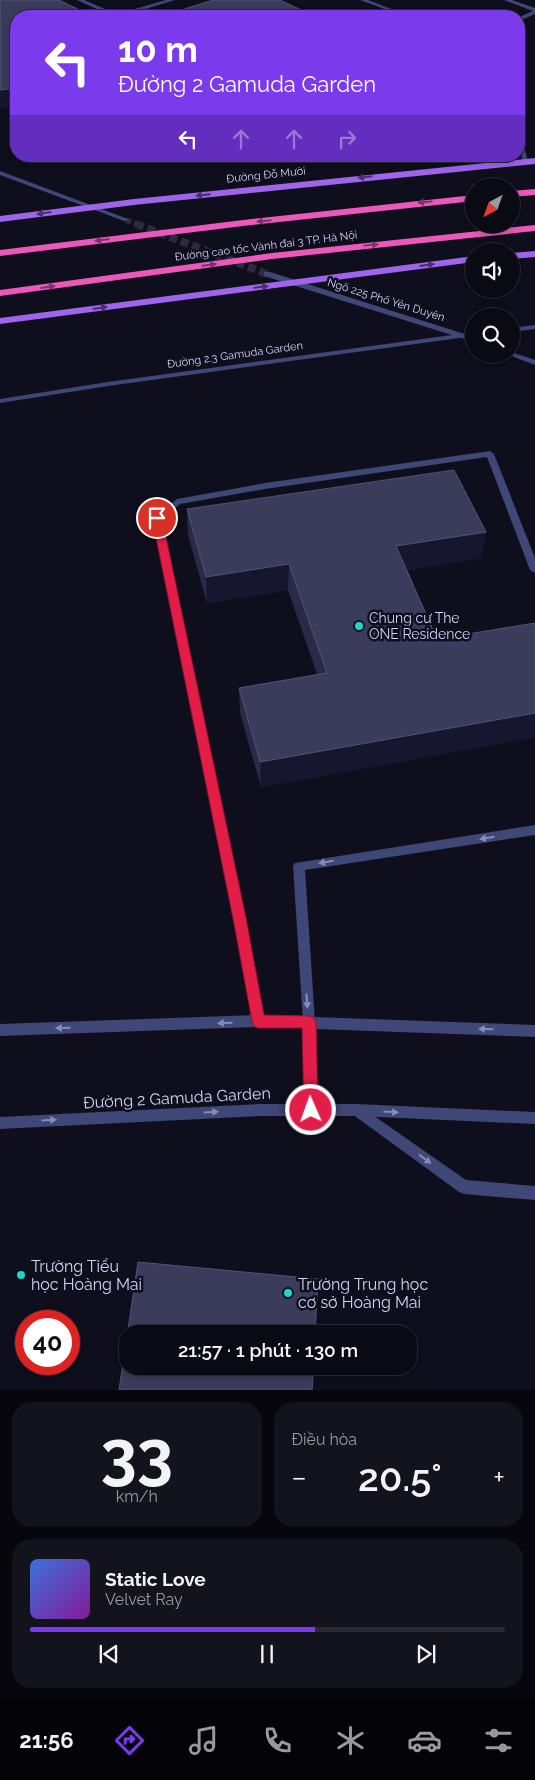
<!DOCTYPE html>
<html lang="vi">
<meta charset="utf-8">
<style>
:root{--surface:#0a0a15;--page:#13131e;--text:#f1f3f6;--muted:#999aa0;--line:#2a2b34;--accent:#7c3aed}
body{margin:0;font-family:Raleway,sans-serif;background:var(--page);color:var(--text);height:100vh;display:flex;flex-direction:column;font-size:19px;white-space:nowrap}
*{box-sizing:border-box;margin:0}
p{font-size:16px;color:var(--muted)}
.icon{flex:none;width:28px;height:28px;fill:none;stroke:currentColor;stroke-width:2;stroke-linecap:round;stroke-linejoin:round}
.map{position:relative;height:1390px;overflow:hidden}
.details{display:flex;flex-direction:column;gap:12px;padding:12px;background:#06060c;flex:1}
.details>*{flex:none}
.guide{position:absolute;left:10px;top:10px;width:515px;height:152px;border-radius:20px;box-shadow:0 2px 8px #0003,0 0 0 1px var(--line);background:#7c3aed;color:#fff;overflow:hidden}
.needle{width:32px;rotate:221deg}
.tools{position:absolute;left:465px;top:178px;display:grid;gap:10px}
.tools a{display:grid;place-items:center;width:55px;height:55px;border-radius:50%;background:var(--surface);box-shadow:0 2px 8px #0003,0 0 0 1px var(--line);font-size:25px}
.speed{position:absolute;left:15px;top:1310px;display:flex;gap:10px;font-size:25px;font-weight:700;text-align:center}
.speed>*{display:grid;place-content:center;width:65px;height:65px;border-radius:50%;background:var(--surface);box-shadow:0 2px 8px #0003,0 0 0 1px var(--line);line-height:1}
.speed .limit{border:8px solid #d22;background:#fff;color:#111}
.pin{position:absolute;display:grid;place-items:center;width:42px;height:42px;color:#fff;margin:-21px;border:2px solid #fff;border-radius:50%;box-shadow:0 1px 5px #0007}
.me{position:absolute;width:55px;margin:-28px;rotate:358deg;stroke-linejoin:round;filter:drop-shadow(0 0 4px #0008)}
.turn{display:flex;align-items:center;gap:18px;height:105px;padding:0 25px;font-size:22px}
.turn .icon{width:65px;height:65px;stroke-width:2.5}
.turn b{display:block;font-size:35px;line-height:42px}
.lanes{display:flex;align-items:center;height:48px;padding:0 25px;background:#0003;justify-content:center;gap:25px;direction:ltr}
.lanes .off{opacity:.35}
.big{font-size:38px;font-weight:600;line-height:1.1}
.details .card{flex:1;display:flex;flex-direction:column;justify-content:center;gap:8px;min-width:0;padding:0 18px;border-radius:20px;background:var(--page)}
.details .dial{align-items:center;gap:0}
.dial b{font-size:65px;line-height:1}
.song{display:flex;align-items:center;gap:15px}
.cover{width:60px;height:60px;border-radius:8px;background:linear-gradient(135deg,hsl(220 70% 55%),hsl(290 70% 35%))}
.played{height:5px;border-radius:2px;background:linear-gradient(90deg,var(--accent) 60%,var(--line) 60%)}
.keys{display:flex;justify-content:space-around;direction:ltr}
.heat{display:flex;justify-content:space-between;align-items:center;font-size:28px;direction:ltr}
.details .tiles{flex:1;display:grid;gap:12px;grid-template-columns:1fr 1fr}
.card:last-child{grid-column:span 2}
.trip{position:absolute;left:119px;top:1325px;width:298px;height:50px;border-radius:20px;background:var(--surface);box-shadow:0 2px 8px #0003,0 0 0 1px var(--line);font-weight:600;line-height:50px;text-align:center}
.menu{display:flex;height:80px;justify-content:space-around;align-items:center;background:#040408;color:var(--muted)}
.menu .icon{width:35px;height:35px}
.menu .current{color:var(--accent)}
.menu b{font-size:22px;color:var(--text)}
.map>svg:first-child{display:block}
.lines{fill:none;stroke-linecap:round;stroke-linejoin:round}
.tertiary-tunnel-far1{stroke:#2b2b3d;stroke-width:5.5;stroke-dasharray:5.5 3;stroke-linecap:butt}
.tertiary-tunnel{stroke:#2b2b3d;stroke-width:8;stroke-dasharray:8 4;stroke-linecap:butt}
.service{fill:#3e4776;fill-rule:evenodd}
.minor{fill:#3e4776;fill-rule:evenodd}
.tertiary{fill:#3e4776;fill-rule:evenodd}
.primary{fill:#9f63ec;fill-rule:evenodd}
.motorway{fill:#eb58ba;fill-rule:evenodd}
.wall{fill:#292948}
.shaded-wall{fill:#17162f}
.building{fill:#3b3b5b;stroke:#525374}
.oneway{fill:#48306f}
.oneway2{fill:#7c336b}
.oneway3{fill:#868cb8}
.route{fill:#e11d48;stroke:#92132f}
.poi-dot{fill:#1bd9c8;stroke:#0e0e1c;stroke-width:2}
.labels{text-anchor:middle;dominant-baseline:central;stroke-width:5;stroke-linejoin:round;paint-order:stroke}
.far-street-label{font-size:11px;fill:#cfd2f9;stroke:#0e0e1c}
.poi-label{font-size:14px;fill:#cfd2f9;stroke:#0e0e1c;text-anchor:start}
.near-street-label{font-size:16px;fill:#cfd2f9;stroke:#0e0e1c}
.near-poi-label{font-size:16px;fill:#cfd2f9;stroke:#0e0e1c;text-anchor:start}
</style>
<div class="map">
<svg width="535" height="1390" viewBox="0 0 535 1390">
<rect width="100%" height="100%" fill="#0e0e1c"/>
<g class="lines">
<polyline class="tertiary-tunnel-far1" points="126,220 139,225"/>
<polyline class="tertiary-tunnel" points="136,224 267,274"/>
<g class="service">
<polygon points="490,451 494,454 535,558 535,573 530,570 487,457 265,489 180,504 162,519 245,917 264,1021 262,1025 258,1027 254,1025 153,518 177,499 265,483"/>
<polygon points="535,825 535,835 305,870 315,1022 313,1026 309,1028 305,1026 303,1022 293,866 295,863"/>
<polygon points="357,1104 466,1180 535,1186 535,1200 464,1194 459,1192 352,1114 351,1110 352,1106"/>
</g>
<g class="minor">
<polygon points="77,0 84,0 117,14 166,0 175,0 122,16 112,16"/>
<polygon points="360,0 368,0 410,16 403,16"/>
<polygon points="504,0 512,0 535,8 535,14 519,21 519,17 533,11"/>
<polygon points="519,133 522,135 528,163 523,162 519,146"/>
<polygon points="535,325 535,329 511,332 511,328"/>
<polygon points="474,332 474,336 108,386 0,403 0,399 108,382"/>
</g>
<g class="tertiary">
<polygon points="0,171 128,219 129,220 124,221 0,175"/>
<polygon points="264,272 270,272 474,337 474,342 264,276"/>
<polygon points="511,352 535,360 535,365 506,354 511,354"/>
<polygon points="258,1015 535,1025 535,1037 315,1029 317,1104 357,1104 535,1112 535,1124 357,1116 261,1116 0,1129 0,1117 261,1104 304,1104 303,1028 258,1027 0,1036 0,1024"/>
</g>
<g class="primary">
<polygon points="535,158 535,164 134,205 0,222 0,216 134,199"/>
<polygon points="535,251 535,257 511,259 511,253"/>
<polygon points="474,256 474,262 0,324 0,318"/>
</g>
<g class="motorway">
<polygon points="535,189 535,195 511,197 511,191"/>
<polygon points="474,195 474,201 243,226 0,256 0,250 243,220"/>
<polygon points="535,225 535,231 272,259 0,296 0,290 272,253"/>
</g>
</g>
<polygon class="wall" points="187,509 486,532 481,558 407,570 437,639 535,623 535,737 261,787 240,713 239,688 317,674 288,590 207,603 188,535"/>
<g class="shaded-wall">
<polygon points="16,88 16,107 0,109 0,90"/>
<polygon points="486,532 481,558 393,572 396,546"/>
<polygon points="289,564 288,590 207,603 206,577"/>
<polygon points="535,713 535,737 261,787 260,762"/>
</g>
<g class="building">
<polygon points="0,0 59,0 84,12 103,10 106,16 16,16 16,88 0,90"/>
<polygon points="213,0 280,0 314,16 162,16"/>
<polygon points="454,470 486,532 396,546 437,639 535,623 535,713 260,762 239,688 327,673 289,564 206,577 187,509"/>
<polygon points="138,1262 318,1279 315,1334 128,1334 128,1366 314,1366 312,1390 119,1390"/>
</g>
<defs><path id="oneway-solid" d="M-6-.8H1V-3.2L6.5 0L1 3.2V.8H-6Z" transform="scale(1.25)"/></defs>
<g class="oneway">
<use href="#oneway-solid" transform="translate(365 177) rotate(174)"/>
<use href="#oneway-solid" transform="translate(203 195) rotate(174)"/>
<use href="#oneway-solid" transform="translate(44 213) rotate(172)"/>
<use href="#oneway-solid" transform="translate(427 265) rotate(-7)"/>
<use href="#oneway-solid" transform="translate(261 287) rotate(-7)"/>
<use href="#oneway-solid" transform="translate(100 308) rotate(-8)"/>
</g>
<g class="oneway2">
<use href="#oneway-solid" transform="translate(425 202) rotate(174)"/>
<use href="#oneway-solid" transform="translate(264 221) rotate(174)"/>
<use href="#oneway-solid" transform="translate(102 240) rotate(173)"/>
<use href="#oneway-solid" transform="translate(371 245) rotate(-6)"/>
<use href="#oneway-solid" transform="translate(209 265) rotate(-8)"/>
<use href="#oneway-solid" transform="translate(48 287) rotate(-8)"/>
</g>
<g class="oneway3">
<use href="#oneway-solid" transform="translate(487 838) rotate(171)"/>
<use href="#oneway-solid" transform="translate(326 862) rotate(171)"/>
<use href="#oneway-solid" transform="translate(307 1001) rotate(86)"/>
<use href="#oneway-solid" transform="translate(225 1023) rotate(178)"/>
<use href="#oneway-solid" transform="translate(63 1028) rotate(178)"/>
<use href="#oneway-solid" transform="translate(486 1029) rotate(-178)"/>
<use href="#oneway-solid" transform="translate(211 1112) rotate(-3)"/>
<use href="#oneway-solid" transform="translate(391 1112) rotate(3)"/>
<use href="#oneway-solid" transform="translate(49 1120) rotate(-3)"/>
<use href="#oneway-solid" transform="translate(425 1159) rotate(36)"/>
</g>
<polygon class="route" points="157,514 162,518 246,918 264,1015 309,1016 314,1018 316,1022 318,1110 316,1115 311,1117 306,1115 304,1110 302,1028 258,1028 254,1026 252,1021 233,918 152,518"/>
<g class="poi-dot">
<circle cx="359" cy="626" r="5"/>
<circle cx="21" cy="1275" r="5"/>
<circle cx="288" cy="1293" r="5"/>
</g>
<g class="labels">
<g class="far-street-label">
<text transform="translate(266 175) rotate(-6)">Đường Đỗ Mười</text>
<text transform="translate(266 246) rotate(-7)">Đường cao tốc Vành đai 3 TP. Hà Nội</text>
<text transform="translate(386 300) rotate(17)">Ngõ 225 Phố Yên Duyên</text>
<text transform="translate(235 355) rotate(-8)">Đường 2.3 Gamuda Garden</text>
</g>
<g class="poi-label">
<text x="369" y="618">Chung cư The<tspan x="369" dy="16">ONE Residence</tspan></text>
</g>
<g class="near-street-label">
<text transform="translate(177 1098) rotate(-3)">Đường 2 Gamuda Garden</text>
</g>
<g class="near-poi-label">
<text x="31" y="1266">Trường Tiểu<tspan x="31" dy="18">học Hoàng Mai</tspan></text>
<text x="298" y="1284">Trường Trung học<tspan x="298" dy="18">cơ sở Hoàng Mai</tspan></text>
</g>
</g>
</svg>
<div class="tools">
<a><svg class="needle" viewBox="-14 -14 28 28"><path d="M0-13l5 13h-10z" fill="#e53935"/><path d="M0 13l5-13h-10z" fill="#999aa0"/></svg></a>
<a><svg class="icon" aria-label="sound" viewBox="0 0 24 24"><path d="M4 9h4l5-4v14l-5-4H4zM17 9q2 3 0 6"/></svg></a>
<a><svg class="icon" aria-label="search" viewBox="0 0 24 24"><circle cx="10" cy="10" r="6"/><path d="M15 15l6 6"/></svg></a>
</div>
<div class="speed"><div class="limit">40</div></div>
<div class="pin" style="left:157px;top:518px;background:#d93025"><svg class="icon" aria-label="arrive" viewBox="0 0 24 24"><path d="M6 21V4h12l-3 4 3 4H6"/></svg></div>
<svg class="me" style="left:311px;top:1110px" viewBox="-20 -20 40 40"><circle r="17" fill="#e11d48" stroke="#fff" stroke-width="3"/><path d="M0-11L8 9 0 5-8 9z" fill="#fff"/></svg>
<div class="trip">21:57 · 1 phút · 130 m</div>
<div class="guide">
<div class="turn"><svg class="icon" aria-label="left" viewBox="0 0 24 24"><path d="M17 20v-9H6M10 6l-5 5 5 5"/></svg><div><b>10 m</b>Đường 2 Gamuda Garden</div></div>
<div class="lanes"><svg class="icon" aria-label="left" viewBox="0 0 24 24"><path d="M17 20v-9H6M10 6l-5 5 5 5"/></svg><svg class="icon off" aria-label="ahead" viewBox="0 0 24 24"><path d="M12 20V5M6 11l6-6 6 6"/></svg><svg class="icon off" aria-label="ahead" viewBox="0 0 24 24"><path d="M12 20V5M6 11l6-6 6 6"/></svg><svg class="icon off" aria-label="right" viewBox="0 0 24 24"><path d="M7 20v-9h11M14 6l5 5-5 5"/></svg></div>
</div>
</div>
<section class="details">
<div class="tiles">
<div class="card dial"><b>33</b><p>km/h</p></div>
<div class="card"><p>Điều hòa</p>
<div class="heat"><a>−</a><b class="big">20.5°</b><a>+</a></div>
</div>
<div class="card">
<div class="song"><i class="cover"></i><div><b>Static Love</b><p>Velvet Ray</p></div></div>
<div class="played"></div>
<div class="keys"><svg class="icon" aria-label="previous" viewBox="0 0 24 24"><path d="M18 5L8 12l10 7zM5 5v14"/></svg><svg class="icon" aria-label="pause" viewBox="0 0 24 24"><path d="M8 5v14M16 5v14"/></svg><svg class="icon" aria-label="next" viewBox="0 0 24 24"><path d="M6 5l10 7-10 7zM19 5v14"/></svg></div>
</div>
</div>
</section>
<nav class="menu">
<b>21:56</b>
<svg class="icon current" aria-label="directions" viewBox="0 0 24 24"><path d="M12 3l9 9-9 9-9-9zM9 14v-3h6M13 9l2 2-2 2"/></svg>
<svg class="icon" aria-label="music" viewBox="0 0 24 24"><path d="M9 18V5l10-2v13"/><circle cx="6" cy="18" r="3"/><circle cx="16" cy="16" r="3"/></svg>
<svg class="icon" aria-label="phone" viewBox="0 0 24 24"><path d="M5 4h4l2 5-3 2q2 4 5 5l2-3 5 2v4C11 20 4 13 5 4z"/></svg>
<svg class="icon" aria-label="climate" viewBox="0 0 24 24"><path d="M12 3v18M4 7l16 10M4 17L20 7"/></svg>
<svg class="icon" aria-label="car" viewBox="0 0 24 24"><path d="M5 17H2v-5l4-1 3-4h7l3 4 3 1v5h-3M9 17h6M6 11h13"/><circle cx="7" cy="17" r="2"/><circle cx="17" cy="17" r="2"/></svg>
<svg class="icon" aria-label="filters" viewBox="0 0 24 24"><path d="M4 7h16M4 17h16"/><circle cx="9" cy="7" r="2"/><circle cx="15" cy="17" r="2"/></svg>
</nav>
